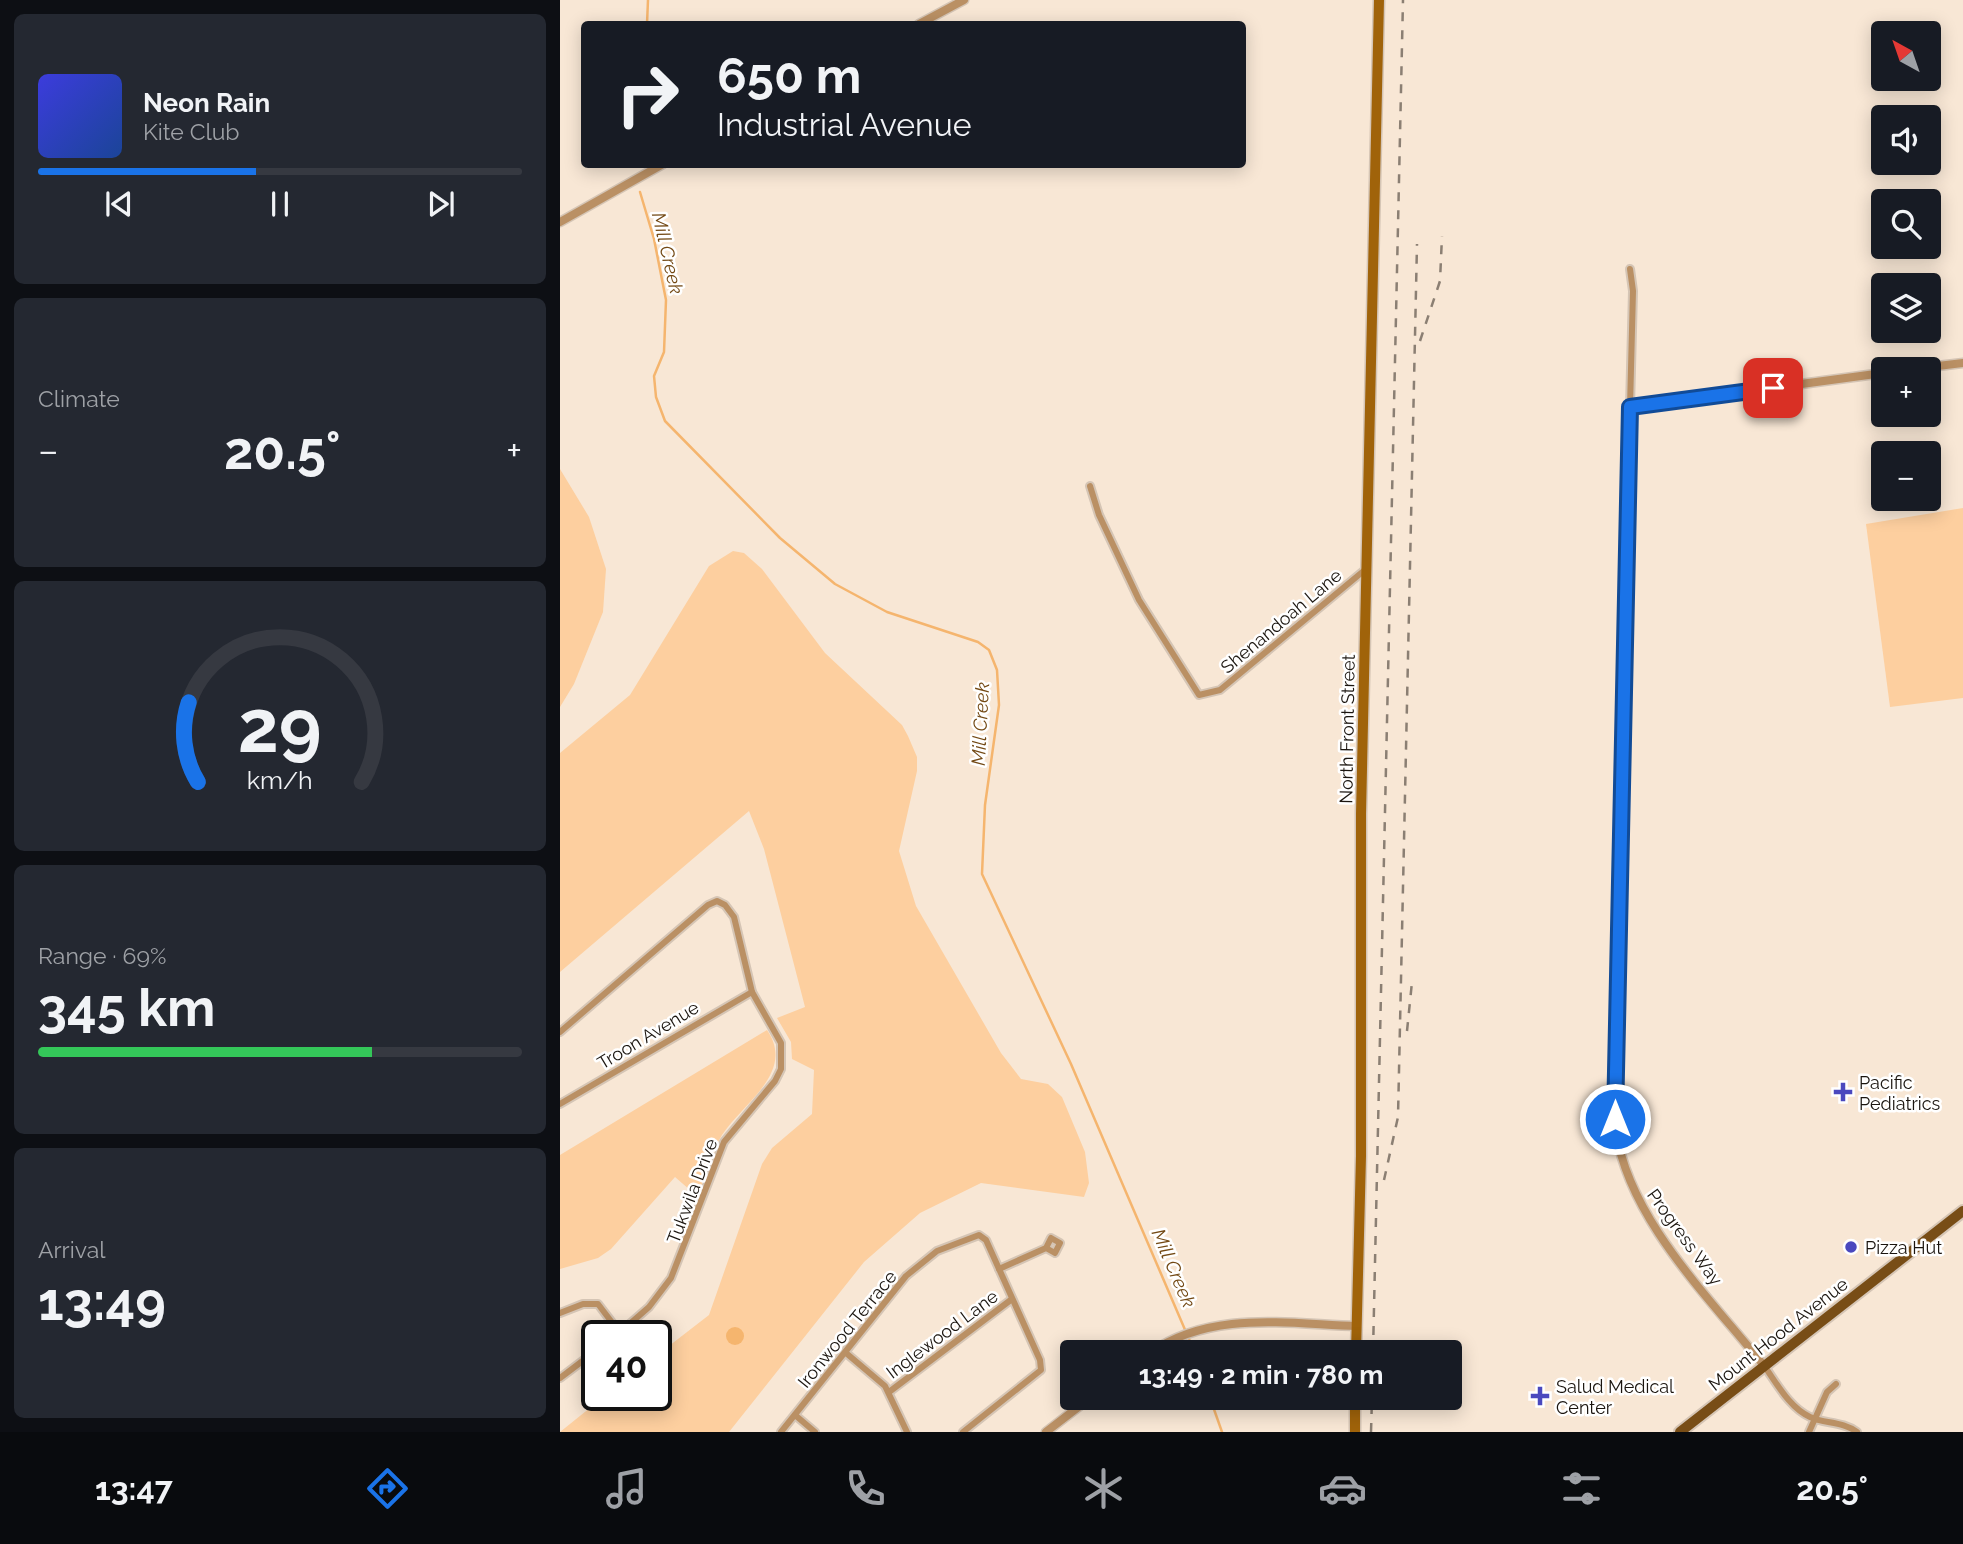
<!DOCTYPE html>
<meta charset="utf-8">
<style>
:root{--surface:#171b24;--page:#242831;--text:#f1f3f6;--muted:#9ea1a6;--line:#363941;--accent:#1a73e8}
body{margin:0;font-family:Raleway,sans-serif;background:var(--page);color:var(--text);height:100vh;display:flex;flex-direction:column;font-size:26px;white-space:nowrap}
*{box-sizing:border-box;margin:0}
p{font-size:23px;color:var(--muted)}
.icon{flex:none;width:38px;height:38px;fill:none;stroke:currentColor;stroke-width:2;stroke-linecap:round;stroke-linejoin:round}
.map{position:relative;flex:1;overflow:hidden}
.details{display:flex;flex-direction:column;gap:14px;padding:14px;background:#0d0f14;width:560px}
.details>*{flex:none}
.top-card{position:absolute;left:21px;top:21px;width:665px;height:147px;border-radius:7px;box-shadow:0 4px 18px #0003;background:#171b24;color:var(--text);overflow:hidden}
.needle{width:46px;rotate:320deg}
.buttons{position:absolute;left:1311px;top:21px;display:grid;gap:14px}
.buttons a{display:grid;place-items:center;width:70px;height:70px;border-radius:7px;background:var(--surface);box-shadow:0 4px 18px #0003;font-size:35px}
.speed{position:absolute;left:21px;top:1320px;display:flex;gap:14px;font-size:35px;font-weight:700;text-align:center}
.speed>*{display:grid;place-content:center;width:91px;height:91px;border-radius:50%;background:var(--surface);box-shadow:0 4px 18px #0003;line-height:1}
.speed .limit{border:4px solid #111;border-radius:10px;background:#fff;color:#111}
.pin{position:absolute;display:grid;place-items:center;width:60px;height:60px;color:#fff;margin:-30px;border-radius:14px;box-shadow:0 4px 10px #0006}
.me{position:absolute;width:77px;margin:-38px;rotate:0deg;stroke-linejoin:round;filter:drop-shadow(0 0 5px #0008)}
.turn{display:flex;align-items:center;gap:24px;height:147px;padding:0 21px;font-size:32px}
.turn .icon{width:91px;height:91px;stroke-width:2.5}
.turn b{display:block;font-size:49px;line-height:60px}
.big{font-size:52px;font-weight:700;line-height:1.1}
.details .card{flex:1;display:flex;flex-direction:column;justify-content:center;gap:10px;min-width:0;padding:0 24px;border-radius:10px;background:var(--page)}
.details .dial{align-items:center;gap:0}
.dial svg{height:182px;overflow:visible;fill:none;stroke:var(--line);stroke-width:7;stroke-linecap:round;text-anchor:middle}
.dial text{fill:var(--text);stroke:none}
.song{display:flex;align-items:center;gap:21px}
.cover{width:84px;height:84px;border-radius:10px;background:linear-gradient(135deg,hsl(240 70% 55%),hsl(220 70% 35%))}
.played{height:7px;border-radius:4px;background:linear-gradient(90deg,var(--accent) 45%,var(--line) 45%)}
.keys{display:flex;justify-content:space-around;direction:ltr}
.heat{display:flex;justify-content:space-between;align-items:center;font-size:38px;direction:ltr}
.charge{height:10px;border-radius:5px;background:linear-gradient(90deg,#34c759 69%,var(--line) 0)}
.trip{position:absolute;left:500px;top:1340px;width:402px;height:70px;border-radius:7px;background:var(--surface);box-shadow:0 4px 18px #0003;font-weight:700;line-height:70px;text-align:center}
.tab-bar{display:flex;height:112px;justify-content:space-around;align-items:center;background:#090b0e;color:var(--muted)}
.tab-bar .icon{width:49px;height:49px}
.tab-bar .active{color:var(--accent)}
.tab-bar b{font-size:32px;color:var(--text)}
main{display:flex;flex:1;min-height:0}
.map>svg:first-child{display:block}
.green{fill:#fdcf9f}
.water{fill:#f5b56e}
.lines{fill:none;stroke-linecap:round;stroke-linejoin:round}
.stream{stroke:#f5b56e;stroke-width:2.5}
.minor-casing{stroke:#d5c5b5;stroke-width:10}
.tertiary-casing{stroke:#d5c5b5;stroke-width:11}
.secondary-casing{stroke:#d5c5b5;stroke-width:13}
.primary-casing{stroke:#d5c5b5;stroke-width:14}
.minor{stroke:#ba9064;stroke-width:6}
.tertiary{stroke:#ba9064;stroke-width:8}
.secondary{stroke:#a0630a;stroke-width:10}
.primary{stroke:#784d16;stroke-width:10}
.rail{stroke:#8b7f73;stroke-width:2.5;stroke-dasharray:9 9;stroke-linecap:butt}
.route-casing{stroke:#114b97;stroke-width:18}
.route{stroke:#1a73e8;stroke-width:12}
.poi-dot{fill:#4a48be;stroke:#fff;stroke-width:2.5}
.labels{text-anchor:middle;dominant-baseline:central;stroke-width:5;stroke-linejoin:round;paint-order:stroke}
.street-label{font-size:18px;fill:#1b150f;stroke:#fff}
.poi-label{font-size:18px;fill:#1b150f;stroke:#fff;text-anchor:start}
.water-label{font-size:19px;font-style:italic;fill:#734914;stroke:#fff}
</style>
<main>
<section class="details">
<div class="card">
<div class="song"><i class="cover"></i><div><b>Neon Rain</b><p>Kite Club</p></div></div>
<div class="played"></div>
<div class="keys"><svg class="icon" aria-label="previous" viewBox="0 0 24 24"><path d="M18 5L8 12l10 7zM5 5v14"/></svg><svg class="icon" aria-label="pause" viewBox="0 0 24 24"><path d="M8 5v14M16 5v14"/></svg><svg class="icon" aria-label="next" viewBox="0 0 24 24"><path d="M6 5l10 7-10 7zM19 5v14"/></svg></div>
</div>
<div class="card"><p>Climate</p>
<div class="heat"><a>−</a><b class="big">20.5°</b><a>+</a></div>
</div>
<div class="card dial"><svg viewBox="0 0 100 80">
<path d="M14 69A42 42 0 1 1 86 69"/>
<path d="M14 69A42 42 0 0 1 10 34" stroke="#1a73e8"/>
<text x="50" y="56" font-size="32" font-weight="700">29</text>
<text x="50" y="72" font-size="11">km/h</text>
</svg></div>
<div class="card"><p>Range · 69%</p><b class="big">345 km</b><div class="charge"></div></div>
<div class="card"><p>Arrival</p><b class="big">13:49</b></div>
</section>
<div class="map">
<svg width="1403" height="1432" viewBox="0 0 1403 1432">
<rect width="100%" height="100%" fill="#f8e7d5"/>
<g class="green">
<polygon points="0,469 29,517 46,569 43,612 14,684 0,707"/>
<polygon points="1403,508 1403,698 1330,707 1306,524"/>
<polygon points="173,551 184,553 202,569 265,653 342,725 348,736 357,757 357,771 339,851 356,906 441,1053 461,1079 488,1084 502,1097 525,1152 529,1183 524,1197 421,1183 360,1213 304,1262 169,1432 0,1432 46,1395 96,1395 96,1356 149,1315 202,1164 212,1148 252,1114 254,1070 232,1059 231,1042 217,1018 245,1007 204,849 189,811 0,972 0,753 70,695 149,566"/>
<path d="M207 1030C236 1072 183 1103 162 1135 150 1154 145 1176 138 1197L115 1177 51 1249 38 1258 0 1269V1155Z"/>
</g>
<circle class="water" cx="175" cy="1336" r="9"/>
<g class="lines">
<g class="stream">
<polyline points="87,24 88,0"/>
<polyline points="80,192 94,239 106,300 104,352 94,376 96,397 105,421 220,538 275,584 327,612 418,642 429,650 437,670 439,705 425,805 422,874 511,1064 635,1353"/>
<polyline points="650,1398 662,1432"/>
</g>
<g class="minor-casing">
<g id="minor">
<polyline points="1070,269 1073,291 1070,407"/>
<polyline points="530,486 539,515 579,600 639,695 660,690 806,569"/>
<polyline points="0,1032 148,905 157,901 165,905 174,917 192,992 221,1043 221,1069 215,1081 164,1142 111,1278 89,1307 57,1335"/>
<polyline points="0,1104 192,992"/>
<polyline points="439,1269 486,1248 491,1238 500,1243 495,1253 486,1248"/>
<polyline points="0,1313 23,1304 38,1304 60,1333"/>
<polyline points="286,1353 325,1386 347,1432"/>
<path d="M1205 1367C1217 1384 1230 1408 1250 1417 1265 1424 1282 1421 1297 1432"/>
<polyline points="0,1378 37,1350"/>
<polyline points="329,1392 452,1299"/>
<polyline points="235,1415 255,1432"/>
<polyline points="221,1432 346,1276 377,1251 419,1235 426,1240 480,1360 481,1370 403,1432"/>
<polyline points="1249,1432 1267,1392 1276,1384"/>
</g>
</g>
<g class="tertiary-casing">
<g id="tertiary">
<polyline points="359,24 404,0"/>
<polyline points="0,222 103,164"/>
<polyline points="1353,369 1403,363"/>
<path d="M590 1353C651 1310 727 1324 797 1326"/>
<path d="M1205 1367C1150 1298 1069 1220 1056 1131L1070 407 1323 373"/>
<polyline points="486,1432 530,1398"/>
</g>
</g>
<g class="secondary-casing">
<g id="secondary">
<polyline points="796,1353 801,1156 801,814 819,0"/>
<polyline points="795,1432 795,1398"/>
</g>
</g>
<g class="primary-casing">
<polyline id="primary" points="1120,1432 1403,1211"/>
</g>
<use href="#minor" class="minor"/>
<use href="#tertiary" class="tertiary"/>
<use href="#secondary" class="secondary"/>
<use href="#primary" class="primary"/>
<g class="rail">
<polyline points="860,341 880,281 882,236"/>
<polyline points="847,1031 852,982"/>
<polyline points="824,1180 838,1117 857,244"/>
<polyline points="813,1353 843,0"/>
<polyline points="811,1432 812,1398"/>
</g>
</g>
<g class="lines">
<g class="route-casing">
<polyline id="route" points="1055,1119 1070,407 1213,388"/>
</g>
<use href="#route" class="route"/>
</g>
<g class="poi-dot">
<path d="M1279.5 1081.5h7v7h7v7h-7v7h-7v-7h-7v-7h7z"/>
<circle cx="1291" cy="1247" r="7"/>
<path d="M976.5 1385.5h7v7h7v7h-7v7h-7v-7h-7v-7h7z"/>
</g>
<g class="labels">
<g class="street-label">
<text transform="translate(721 621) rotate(-40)">Shenandoah Lane</text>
<text transform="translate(787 729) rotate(-89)">North Front Street</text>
<text transform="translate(88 1035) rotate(-31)">Troon Avenue</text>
<text transform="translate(132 1191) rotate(-69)">Tukwila Drive</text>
<text transform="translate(1125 1237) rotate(54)">Progress Way</text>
<text transform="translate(287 1329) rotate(-51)">Ironwood Terrace</text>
<text transform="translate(382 1334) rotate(-37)">Inglewood Lane</text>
<text transform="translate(1218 1334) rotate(-38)">Mount Hood Avenue</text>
</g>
<g class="poi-label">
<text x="1299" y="1082">Pacific<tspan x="1299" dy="21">Pediatrics</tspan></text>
<text x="1305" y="1247">Pizza Hut</text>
<text x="996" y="1386">Salud Medical<tspan x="996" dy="21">Center</tspan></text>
</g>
<g class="water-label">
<text transform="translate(108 253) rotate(77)">Mill Creek</text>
<text transform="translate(420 724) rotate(-87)">Mill Creek</text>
<text transform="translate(614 1268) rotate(67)">Mill Creek</text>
</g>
</g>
</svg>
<div class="buttons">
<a><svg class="needle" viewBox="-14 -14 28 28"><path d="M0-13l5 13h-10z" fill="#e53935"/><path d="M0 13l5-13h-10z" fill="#9ea1a6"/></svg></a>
<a><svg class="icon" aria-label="sound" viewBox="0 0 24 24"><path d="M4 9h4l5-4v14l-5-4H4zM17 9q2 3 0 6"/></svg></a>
<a><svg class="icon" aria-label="search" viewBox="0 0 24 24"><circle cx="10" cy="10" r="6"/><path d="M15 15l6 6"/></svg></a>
<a><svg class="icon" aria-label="layers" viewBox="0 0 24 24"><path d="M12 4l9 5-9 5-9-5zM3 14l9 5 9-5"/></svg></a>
<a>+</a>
<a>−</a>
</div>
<div class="speed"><div class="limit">40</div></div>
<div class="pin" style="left:1213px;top:388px;background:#d93025"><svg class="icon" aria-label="arrive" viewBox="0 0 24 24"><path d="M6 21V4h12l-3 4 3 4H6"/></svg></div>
<svg class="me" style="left:1055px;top:1119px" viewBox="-20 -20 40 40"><circle r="17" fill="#1a73e8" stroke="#fff" stroke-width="3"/><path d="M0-11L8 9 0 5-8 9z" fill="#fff"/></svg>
<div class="trip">13:49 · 2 min · 780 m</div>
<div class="top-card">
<div class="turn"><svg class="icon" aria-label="right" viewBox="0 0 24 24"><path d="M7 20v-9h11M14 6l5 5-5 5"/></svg><div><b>650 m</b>Industrial Avenue</div></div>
</div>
</div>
</main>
<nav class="tab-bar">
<b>13:47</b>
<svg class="icon active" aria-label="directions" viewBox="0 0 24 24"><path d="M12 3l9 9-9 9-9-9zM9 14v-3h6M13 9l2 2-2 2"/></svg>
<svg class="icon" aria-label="music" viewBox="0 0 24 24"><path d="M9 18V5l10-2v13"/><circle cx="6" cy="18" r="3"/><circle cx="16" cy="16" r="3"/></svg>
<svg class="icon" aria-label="phone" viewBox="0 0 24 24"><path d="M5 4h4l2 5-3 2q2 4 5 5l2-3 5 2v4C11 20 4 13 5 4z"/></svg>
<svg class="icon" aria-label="climate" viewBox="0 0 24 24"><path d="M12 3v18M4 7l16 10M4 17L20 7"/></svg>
<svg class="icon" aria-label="car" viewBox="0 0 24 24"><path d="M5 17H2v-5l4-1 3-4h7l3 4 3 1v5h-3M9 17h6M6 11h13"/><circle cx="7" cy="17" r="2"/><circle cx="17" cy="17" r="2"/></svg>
<svg class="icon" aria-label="filters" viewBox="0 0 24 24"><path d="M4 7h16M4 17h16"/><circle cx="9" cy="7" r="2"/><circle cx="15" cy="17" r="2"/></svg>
<b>20.5°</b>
</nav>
